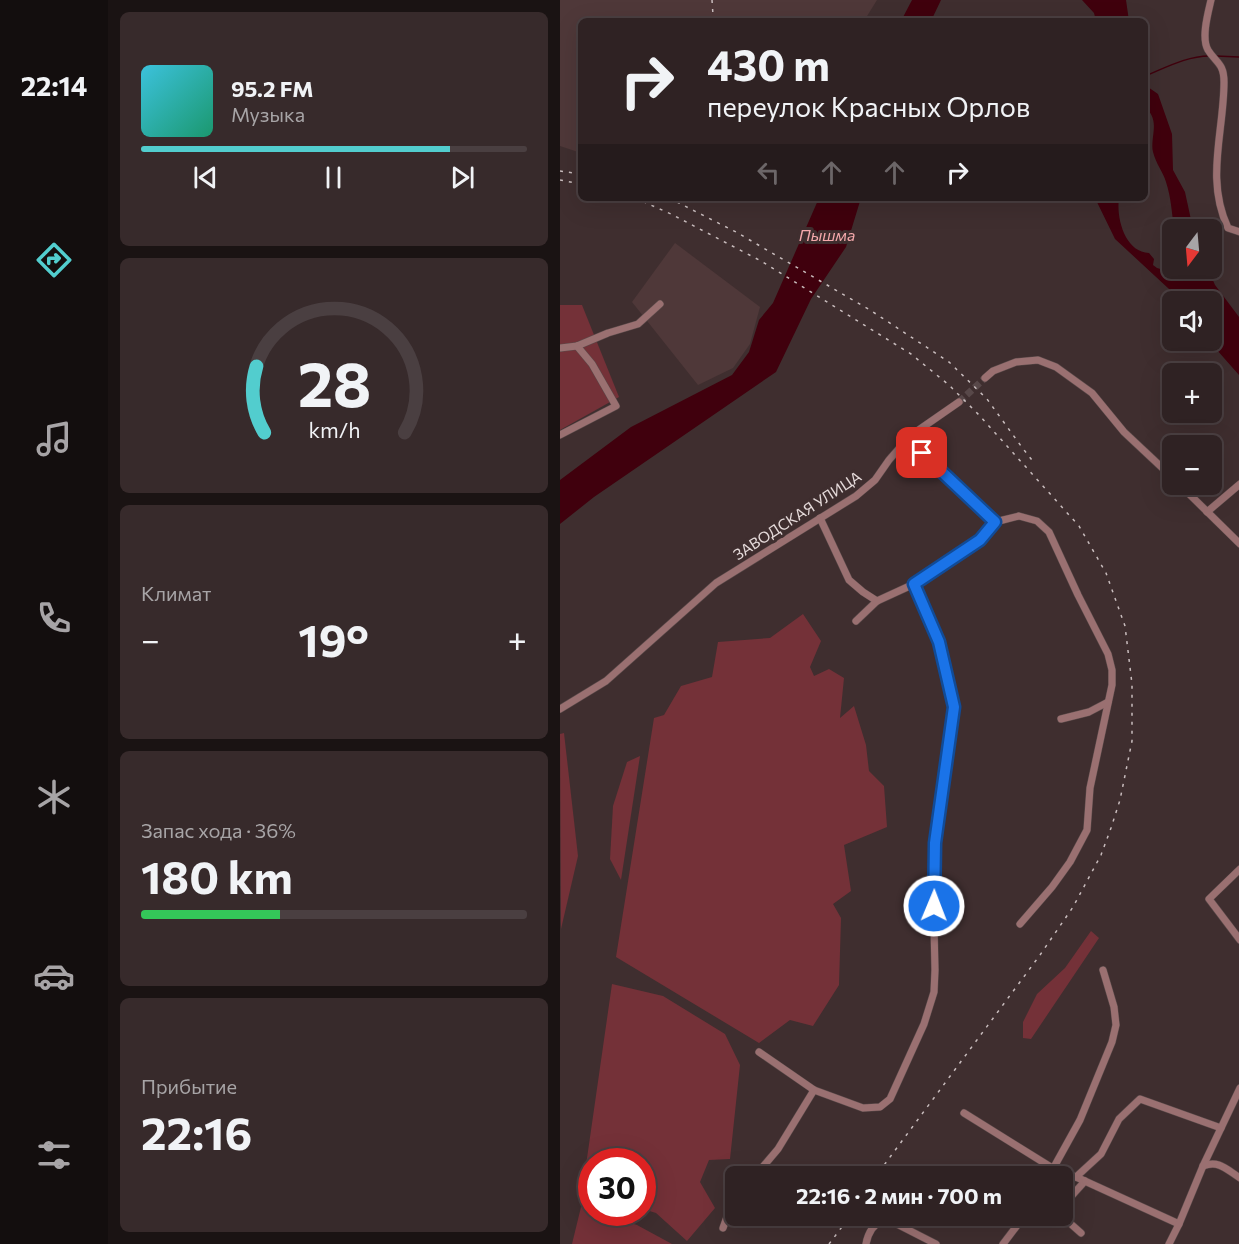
<!DOCTYPE html>
<html lang="ru">
<meta charset="utf-8">
<style>
:root{--surface:#2f2223;--page:#372a2b;--text:#f1f3f6;--muted:#a7a4a6;--line:#4a3f41;--accent:#52cdce}
body{margin:0;font-family:Commissioner,sans-serif;background:var(--page);color:var(--text);height:100vh;display:flex;flex-direction:column;font-size:22px;white-space:nowrap}
*{box-sizing:border-box;margin:0}
p{font-size:20px;color:var(--muted)}
.icon{flex:none;width:33px;height:33px;fill:none;stroke:currentColor;stroke-width:2;stroke-linecap:round;stroke-linejoin:round}
.map{position:relative;flex:1;overflow:hidden}
.sheet{display:flex;flex-direction:column;gap:12px;padding:12px;background:#1a1313;width:452px}
.sheet>*{flex:none}
.guide{position:absolute;left:18px;top:18px;width:570px;height:183px;border-radius:9px;box-shadow:0 6px 24px #0002,0 0 0 2px var(--line);background:#2f2223;color:var(--text);overflow:hidden}
.needle{width:39px;rotate:196deg}
.buttons{position:absolute;left:602px;top:219px;display:grid;gap:12px}
.buttons a{display:grid;place-items:center;width:60px;height:60px;border-radius:9px;background:var(--surface);box-shadow:0 6px 24px #0002,0 0 0 2px var(--line);font-size:30px}
.speed{position:absolute;left:18px;top:1148px;display:flex;gap:12px;font-size:30px;font-weight:700;text-align:center}
.speed>*{display:grid;place-content:center;width:78px;height:78px;border-radius:50%;background:var(--surface);box-shadow:0 6px 24px #0002,0 0 0 2px var(--line);line-height:1}
.speed .limit{border:9px solid #d22;background:#fff;color:#111}
.pin{position:absolute;display:grid;place-items:center;width:51px;height:51px;color:#fff;margin:-26px;border-radius:12px;box-shadow:0 3px 9px #0006}
.me{position:absolute;width:66px;margin:-33px;rotate:1deg;stroke-linejoin:round;filter:drop-shadow(0 0 4px #0008)}
.turn{display:flex;align-items:center;gap:21px;height:126px;padding:0 30px;font-size:27px}
.turn .icon{width:78px;height:78px;stroke-width:2.5}
.turn b{display:block;font-size:42px;line-height:51px}
.lanes{display:flex;align-items:center;height:57px;padding:0 30px;background:#0003;justify-content:center;gap:30px;direction:ltr}
.lanes .off{opacity:.35}
.big{font-size:45px;font-weight:700;line-height:1.1}
.sheet .card{flex:1;display:flex;flex-direction:column;justify-content:center;gap:9px;min-width:0;padding:0 21px;border-radius:9px;background:var(--page)}
.sheet .dial{align-items:center;gap:0}
.dial svg{height:156px;overflow:visible;fill:none;stroke:var(--line);stroke-width:7;stroke-linecap:round;text-anchor:middle}
.dial text{fill:var(--text);stroke:none}
.song{display:flex;align-items:center;gap:18px}
.cover{width:72px;height:72px;border-radius:9px;background:linear-gradient(135deg,hsl(190 70% 55%),hsl(160 70% 35%))}
.played{height:6px;border-radius:3px;background:linear-gradient(90deg,var(--accent) 80%,var(--line) 80%)}
.keys{display:flex;justify-content:space-around;direction:ltr}
.heat{display:flex;justify-content:space-between;align-items:center;font-size:33px;direction:ltr}
.charge{height:9px;border-radius:4px;background:linear-gradient(90deg,#34c759 36%,var(--line) 0)}
.trip{position:absolute;left:165px;top:1166px;width:348px;height:60px;border-radius:9px;background:var(--surface);box-shadow:0 6px 24px #0002,0 0 0 2px var(--line);font-weight:700;line-height:60px;text-align:center}
main{display:flex;flex:1;min-height:0}
.tabs{display:flex;flex-direction:column;width:108px;justify-content:space-around;align-items:center;background:#130e0e;color:var(--muted)}
.tabs .icon{width:42px;height:42px}
.tabs .on{color:var(--accent)}
.tabs b{font-size:27px;color:var(--text)}
.map>svg:first-child{display:block}
.built{fill:#4f3839}
.green{fill:#743138}
.water{fill:#40000d}
.lines{fill:none;stroke-linecap:round;stroke-linejoin:round}
.stream{stroke:#40000d;stroke-width:1.5}
.minor-tunnel{stroke:#584849;stroke-width:7;stroke-dasharray:7 3.5;stroke-linecap:butt}
.minor-casing{stroke:#5a4a4a;stroke-width:8}
.minor{stroke:#9a7071;stroke-width:7}
.rail{stroke:#c9bdbe;stroke-width:1.5;stroke-dasharray:3 6;stroke-linecap:butt}
.route-casing{stroke:#114b97;stroke-width:15}
.route{stroke:#1a73e8;stroke-width:10}
.labels{text-anchor:middle;dominant-baseline:central;stroke-width:6;stroke-linejoin:round;paint-order:stroke}
.street-label{font-size:15px;fill:#e5dada;stroke:#3f2e2f}
.water-label{font-size:16px;font-style:italic;fill:#f5a9ac;stroke:#3f2e2f}
</style>
<main>
<nav class="tabs">
<b>22:14</b>
<svg class="icon on" aria-label="directions" viewBox="0 0 24 24"><path d="M12 3l9 9-9 9-9-9zM9 14v-3h6M13 9l2 2-2 2"/></svg>
<svg class="icon" aria-label="music" viewBox="0 0 24 24"><path d="M9 18V5l10-2v13"/><circle cx="6" cy="18" r="3"/><circle cx="16" cy="16" r="3"/></svg>
<svg class="icon" aria-label="phone" viewBox="0 0 24 24"><path d="M5 4h4l2 5-3 2q2 4 5 5l2-3 5 2v4C11 20 4 13 5 4z"/></svg>
<svg class="icon" aria-label="climate" viewBox="0 0 24 24"><path d="M12 3v18M4 7l16 10M4 17L20 7"/></svg>
<svg class="icon" aria-label="car" viewBox="0 0 24 24"><path d="M5 17H2v-5l4-1 3-4h7l3 4 3 1v5h-3M9 17h6M6 11h13"/><circle cx="7" cy="17" r="2"/><circle cx="17" cy="17" r="2"/></svg>
<svg class="icon" aria-label="filters" viewBox="0 0 24 24"><path d="M4 7h16M4 17h16"/><circle cx="9" cy="7" r="2"/><circle cx="15" cy="17" r="2"/></svg>
</nav>
<section class="sheet">
<div class="card">
<div class="song"><i class="cover"></i><div><b>95.2 FM</b><p>Музыка</p></div></div>
<div class="played"></div>
<div class="keys"><svg class="icon" aria-label="previous" viewBox="0 0 24 24"><path d="M18 5L8 12l10 7zM5 5v14"/></svg><svg class="icon" aria-label="pause" viewBox="0 0 24 24"><path d="M8 5v14M16 5v14"/></svg><svg class="icon" aria-label="next" viewBox="0 0 24 24"><path d="M6 5l10 7-10 7zM19 5v14"/></svg></div>
</div>
<div class="card dial"><svg viewBox="0 0 100 80">
<path d="M14 69A42 42 0 1 1 86 69"/>
<path d="M14 69A42 42 0 0 1 10 35" stroke="#52cdce"/>
<text x="50" y="56" font-size="32" font-weight="700">28</text>
<text x="50" y="72" font-size="11">km/h</text>
</svg></div>
<div class="card"><p>Климат</p>
<div class="heat"><a>−</a><b class="big">19°</b><a>+</a></div>
</div>
<div class="card"><p>Запас хода · 36%</p><b class="big">180 km</b><div class="charge"></div></div>
<div class="card"><p>Прибытие</p><b class="big">22:16</b></div>
</section>
<div class="map">
<svg width="680" height="1244" viewBox="0 0 680 1244">
<rect width="100%" height="100%" fill="#3f2e2f"/>
<g class="built">
<polygon points="0,0 317,0 304,21 21,21 21,153 0,146"/>
<polygon points="115,243 200,307 190,344 173,368 138,385 72,302"/>
</g>
<g class="green">
<polygon points="0,305 22,305 59,397 0,430"/>
<polygon points="243,614 261,641 250,667 254,676 269,669 284,678 280,718 294,706 306,745 309,771 324,786 327,827 284,845 291,891 273,904 281,918 279,985 253,1026 230,1020 199,1043 56,957 94,718 104,715 121,686 152,677 158,642 210,638"/>
<polygon points="4,733 18,856 1,929 0,734"/>
<polygon points="80,756 61,880 50,859 53,806 67,762"/>
<polygon points="531,931 539,938 471,1039 463,1038 463,1022 477,994 505,968"/>
<polygon points="52,984 103,996 165,1034 180,1065 170,1159 149,1160 140,1182 155,1208 127,1241 96,1213 83,1209 82,1161 32,1161 31,1195 22,1193"/>
<polygon points="21,1207 31,1210 32,1212 36,1212 77,1225 112,1244 12,1244"/>
</g>
<g class="water">
<polygon points="352,0 381,0 371,21 341,21"/>
<polygon points="522,0 566,0 569,21 536,21 534,13"/>
<path d="M585 85 598 94 612 134 613 170 625 192 633 229H614C612 214 611 197 606 182 603 172 596 164 593 152 590 136 601 121 585 107Z"/>
<polygon points="259,198 301,198 286,247 251,299 216,372 34,497 0,524 0,480 71,427 172,375 189,352 199,320 213,303"/>
<path d="M535 198H559C556 218 565 252 589 253L594 259 593 265 597 268 604 270 612 265V268L648 269 655 285 679 317V375L649 341 651 340V302L622 301 555 239Z"/>
</g>
<g class="lines">
<g class="stream">
<polyline points="656,56 680,57"/>
<path d="M585 76C605 68 627 56 649 56"/>
</g>
<polyline class="minor-tunnel" points="399,402 425,378"/>
<g class="minor-casing">
<g id="minor">
<path d="M651 0C648 13 641 38 648 50 656 63 664 63 664 82 664 132 645 179 668 228L680 232"/>
<polyline points="0,348 17,346 48,333 78,324 100,304"/>
<polyline points="425,378 433,371 456,362 478,360 496,367 532,393 564,432 612,477"/>
<polyline points="0,435 56,406 32,364 17,346"/>
<polyline points="350,436 362,453 435,522 459,516 477,521 489,532 518,595 548,654 552,670 552,685 530,788 527,830 510,862 492,887 460,924"/>
<polyline points="619,484 680,544"/>
<polyline points="647,512 680,484"/>
<polyline points="260,518 289,580 303,592 317,601"/>
<polyline points="296,621 317,601 354,584 420,540 435,522"/>
<polyline points="0,709 46,681 156,583 296,496 315,480 329,460 350,436 399,402"/>
<polyline points="501,719 529,712 548,702"/>
<polyline points="680,869 649,899 680,940"/>
<polyline points="199,1052 254,1090 303,1108 320,1107 330,1099 364,1024 374,992 375,970 374,927 375,843 394,707 379,642 354,584"/>
<polyline points="404,1113 494,1169 516,1177 619,1224"/>
<path d="M643 1166C659 1160 666 1169 680 1178"/>
<polyline points="195,1176 218,1149 254,1090"/>
<polyline points="489,1176 520,1120 552,1042 556,1025 554,1007 543,970"/>
<polyline points="516,1177 541,1154 559,1119 580,1099 661,1128"/>
<polyline points="163,1228 172,1203 176,1199"/>
<polyline points="521,1233 503,1217 507,1201 525,1181"/>
<path d="M306 1244C308 1232 315 1223 325 1218L376 1244"/>
<polyline points="443,1244 465,1215"/>
<polyline points="609,1244 619,1224 643,1166 680,1088"/>
</g>
</g>
<use href="#minor" class="minor"/>
<g class="rail">
<polyline points="152,0 153,15"/>
<polyline points="0,171 21,174"/>
<polyline points="0,180 21,184"/>
<polyline points="75,198 111,214 201,261 351,354 389,385 419,415 519,526 546,573 565,626 572,684 572,741 560,800 551,828 541,855 513,907 480,955 316,1176"/>
<polyline points="109,198 176,232 310,310 389,362 427,399 461,446 475,464"/>
<polyline points="269,1244 291,1215"/>
</g>
</g>
<g class="lines">
<g class="route-casing">
<polyline id="route" points="362,453 435,522 420,540 354,584 379,642 394,707 375,843 374,906"/>
</g>
<use href="#route" class="route"/>
</g>
<g class="labels">
<g class="street-label">
<text transform="translate(237 515) rotate(-33)">ЗАВОДСКАЯ УЛИЦА</text>
</g>
<g class="water-label">
<text x="267" y="234">Пышма</text>
</g>
</g>
</svg>
<div class="buttons">
<a><svg class="needle" viewBox="-14 -14 28 28"><path d="M0-13l5 13h-10z" fill="#e53935"/><path d="M0 13l5-13h-10z" fill="#a7a4a6"/></svg></a>
<a><svg class="icon" aria-label="sound" viewBox="0 0 24 24"><path d="M4 9h4l5-4v14l-5-4H4zM17 9q2 3 0 6"/></svg></a>
<a>+</a>
<a>−</a>
</div>
<div class="speed"><div class="limit">30</div></div>
<div class="pin" style="left:362px;top:453px;background:#d93025"><svg class="icon" aria-label="arrive" viewBox="0 0 24 24"><path d="M6 21V4h12l-3 4 3 4H6"/></svg></div>
<svg class="me" style="left:374px;top:906px" viewBox="-20 -20 40 40"><circle r="17" fill="#1a73e8" stroke="#fff" stroke-width="3"/><path d="M0-11L8 9 0 5-8 9z" fill="#fff"/></svg>
<div class="trip">22:16 · 2 мин · 700 m</div>
<div class="guide">
<div class="turn"><svg class="icon" aria-label="right" viewBox="0 0 24 24"><path d="M7 20v-9h11M14 6l5 5-5 5"/></svg><div><b>430 m</b>переулок Красных Орлов</div></div>
<div class="lanes"><svg class="icon off" aria-label="left" viewBox="0 0 24 24"><path d="M17 20v-9H6M10 6l-5 5 5 5"/></svg><svg class="icon off" aria-label="ahead" viewBox="0 0 24 24"><path d="M12 20V5M6 11l6-6 6 6"/></svg><svg class="icon off" aria-label="ahead" viewBox="0 0 24 24"><path d="M12 20V5M6 11l6-6 6 6"/></svg><svg class="icon" aria-label="right" viewBox="0 0 24 24"><path d="M7 20v-9h11M14 6l5 5-5 5"/></svg></div>
</div>
</div>
</main>
